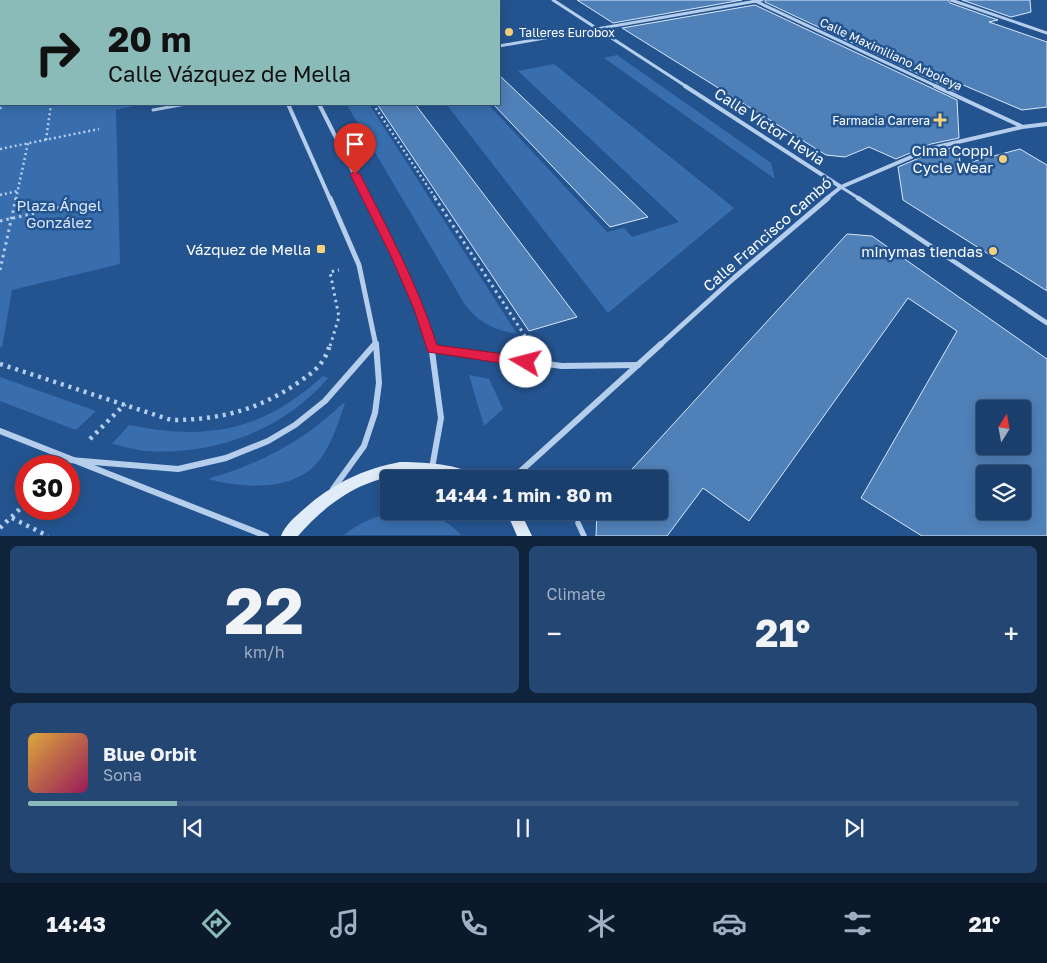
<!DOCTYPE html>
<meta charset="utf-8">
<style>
:root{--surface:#1b3f6c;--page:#244672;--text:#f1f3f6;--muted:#a0afc2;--line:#39587f;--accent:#8bbbb9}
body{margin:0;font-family:"Golos Text",sans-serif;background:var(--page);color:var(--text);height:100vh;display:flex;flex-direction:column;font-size:19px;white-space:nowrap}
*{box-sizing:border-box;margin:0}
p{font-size:16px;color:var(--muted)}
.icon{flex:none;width:28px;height:28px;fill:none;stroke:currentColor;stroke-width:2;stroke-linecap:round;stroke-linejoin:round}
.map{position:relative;height:536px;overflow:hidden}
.drawer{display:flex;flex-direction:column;gap:10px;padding:10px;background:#0f233b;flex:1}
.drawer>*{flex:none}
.guide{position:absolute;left:0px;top:0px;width:500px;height:105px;box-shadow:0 2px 12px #0003,0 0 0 1px var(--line);background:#8bbbb9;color:#111;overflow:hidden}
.needle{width:32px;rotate:11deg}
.fabs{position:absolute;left:976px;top:400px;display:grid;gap:10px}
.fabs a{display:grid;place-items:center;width:55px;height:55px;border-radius:5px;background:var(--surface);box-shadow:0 2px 12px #0003,0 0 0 1px var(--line);font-size:25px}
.speed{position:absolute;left:15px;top:455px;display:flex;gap:10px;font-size:25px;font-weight:700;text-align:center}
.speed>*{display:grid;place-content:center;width:65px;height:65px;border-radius:50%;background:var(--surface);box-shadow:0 2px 12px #0003,0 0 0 1px var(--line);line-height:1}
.speed .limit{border:8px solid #d22;background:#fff;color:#111}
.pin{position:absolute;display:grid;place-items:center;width:42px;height:42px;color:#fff;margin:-51px -21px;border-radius:50% 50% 50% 0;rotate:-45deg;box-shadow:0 0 5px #0007}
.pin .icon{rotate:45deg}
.me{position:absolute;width:55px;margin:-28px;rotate:278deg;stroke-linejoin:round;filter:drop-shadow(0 0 4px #0008)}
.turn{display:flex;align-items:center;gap:18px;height:105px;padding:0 25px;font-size:22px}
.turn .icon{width:65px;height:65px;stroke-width:2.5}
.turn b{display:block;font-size:35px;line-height:42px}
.big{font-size:38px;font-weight:700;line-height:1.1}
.drawer .widget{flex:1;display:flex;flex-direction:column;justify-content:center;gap:8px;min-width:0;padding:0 18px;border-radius:8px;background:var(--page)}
.drawer .dial{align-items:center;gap:0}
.dial b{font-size:65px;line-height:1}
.song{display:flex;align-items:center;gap:15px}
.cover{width:60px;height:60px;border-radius:8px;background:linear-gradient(135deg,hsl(40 70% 55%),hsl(330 70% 35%))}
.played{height:5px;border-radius:2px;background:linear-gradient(90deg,var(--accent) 15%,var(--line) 15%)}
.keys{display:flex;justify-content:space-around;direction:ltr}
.heat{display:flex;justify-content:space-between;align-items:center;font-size:28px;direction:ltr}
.drawer .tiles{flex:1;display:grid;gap:10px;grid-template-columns:1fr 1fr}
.widget:last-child{grid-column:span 2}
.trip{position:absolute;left:380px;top:470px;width:288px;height:50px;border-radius:5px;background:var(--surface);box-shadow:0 2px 12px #0003,0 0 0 1px var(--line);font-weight:700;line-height:50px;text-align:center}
.dock{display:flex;height:80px;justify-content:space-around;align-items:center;background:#0b192b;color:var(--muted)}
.dock .icon{width:35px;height:35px}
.dock .on{color:var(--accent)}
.dock b{font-size:22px;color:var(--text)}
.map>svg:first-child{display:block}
.green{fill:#386ead}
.building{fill:#5080b8;stroke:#dae8f9;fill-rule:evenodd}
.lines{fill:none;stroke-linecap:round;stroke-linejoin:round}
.path-far3{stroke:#b5ceec;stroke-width:2;stroke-dasharray:1 2.5;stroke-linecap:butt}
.path-far2{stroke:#b5ceec;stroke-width:2.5;stroke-dasharray:2 3;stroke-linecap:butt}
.path-far1{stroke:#b5ceec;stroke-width:3;stroke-dasharray:2.5 4;stroke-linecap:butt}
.path{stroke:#b5ceec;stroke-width:4.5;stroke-dasharray:3 5;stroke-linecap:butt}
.service{stroke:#b5ceec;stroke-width:3}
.pedestrian-far2{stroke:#b5ceec;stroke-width:3}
.pedestrian-far1{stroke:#b5ceec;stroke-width:4.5}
.pedestrian{stroke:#b5ceec;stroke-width:5.5}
.minor-far3{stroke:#b5ceec;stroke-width:3}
.minor-far2{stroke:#b5ceec;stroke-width:4}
.minor-far1{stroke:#b5ceec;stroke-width:5}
.minor{stroke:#b5ceec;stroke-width:6}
.secondary{fill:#e1ecf9;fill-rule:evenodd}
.route{fill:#e11d48;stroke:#92132f}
.poi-dot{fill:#f6d179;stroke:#245490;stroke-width:2}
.labels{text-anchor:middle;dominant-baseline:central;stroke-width:5;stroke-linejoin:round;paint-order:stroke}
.far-poi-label{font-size:12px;fill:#fff;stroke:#245490;text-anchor:start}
.far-street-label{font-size:12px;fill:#fff;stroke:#245490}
.street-label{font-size:15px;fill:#fff;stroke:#245490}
.poi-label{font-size:15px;fill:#fff;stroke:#245490;text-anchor:end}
.park-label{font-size:15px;fill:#dae8f9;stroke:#245490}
</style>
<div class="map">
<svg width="1047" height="536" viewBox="0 0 1047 536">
<rect width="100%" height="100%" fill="#245490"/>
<g class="green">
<polygon points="0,22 1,104 134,104 134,106 116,110 120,264 12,290 2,348 0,347"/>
<polygon points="617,55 771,163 775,179 604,58"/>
<polygon points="554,64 734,208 608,313 446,104 488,104 607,232 624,228 632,237 679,222 518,71"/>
<path d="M357 104H369L517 334C494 330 477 322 464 303L347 105Z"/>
<polygon points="469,375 489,379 503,409 484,426"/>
<path d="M323 376 328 378C284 430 213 456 146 451 134 450 123 446 112 444L129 425C209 441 262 431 323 376Z"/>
<polygon points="0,377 96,411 76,430 0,401"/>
<path d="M345 403C338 423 331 447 317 463 292 492 241 488 208 479 259 464 304 441 342 404Z"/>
<path d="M405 511C427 511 447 519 461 535H344C363 520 381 514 405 511Z"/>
</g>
<g class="building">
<polygon points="577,0 742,0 613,23"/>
<polygon points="765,0 948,0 950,3 998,20 989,22 1047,42 1047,107 1022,110 956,82 957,92 765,2"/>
<polygon points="962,0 1030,0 1031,12 1011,17"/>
<polygon points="755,5 957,100 959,138 931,144 896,159 869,147 845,157 826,155 622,28"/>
<polygon points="499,75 603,174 648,217 610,227 493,104 499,104"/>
<polygon points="377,104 415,104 577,317 529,331"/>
<polygon points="959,146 960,165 1020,149 1047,165 1047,291 903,200 898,167 933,152"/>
<path d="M847 234 872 236 1047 359V536H922L861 498 957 331 908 298 749 521 703 488 667 536H596L597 511H659V479H623ZM985 409H1022V446H985ZM985 474H1022V511H985Z"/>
</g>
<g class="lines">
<polyline class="path-far3" points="104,1 114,0"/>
<g class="path-far2">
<polyline points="373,104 436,199"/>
<polyline points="0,109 2,104"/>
<polyline points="46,140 51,104"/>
<polyline points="0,149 99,129"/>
<polyline points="0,195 18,191"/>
<polyline points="16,199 28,143"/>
</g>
<g class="path-far1">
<polyline points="435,198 527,339"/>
<polyline points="0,221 89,201"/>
<polyline points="0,270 16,198"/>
<polyline points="330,346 339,317 330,272 339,270"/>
</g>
<g class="path">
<path d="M0 364 171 420C219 420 259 410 299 382 315 371 325 363 330 344"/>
<polyline points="90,439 125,404"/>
<polyline points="12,518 48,536"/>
<polyline points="0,528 26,503"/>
</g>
<polyline class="service" points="153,110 186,104"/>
<polyline class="pedestrian-far2" points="841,187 860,199"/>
<polyline class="pedestrian-far1" points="858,198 1047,323"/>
<polyline class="pedestrian" points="578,523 584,536"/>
<g class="minor-far3">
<polyline points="235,0 237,1"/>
<polyline points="553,0 687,87"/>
<polyline points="753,0 938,87"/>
<polyline points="951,0 1047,33"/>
<polyline points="499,46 762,0"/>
</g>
<g class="minor-far2">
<polyline points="685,86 841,187"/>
<polyline points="935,86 1021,126"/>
<polyline points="288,104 330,199"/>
<polyline points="319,104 367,199"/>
<polyline points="826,199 841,187 932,148 1022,127 1047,124"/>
</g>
<g class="minor-far1">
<polyline points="330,198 359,265 376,346"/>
<polyline points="367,198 420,309 431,346"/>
<polyline points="374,346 376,343"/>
<polyline points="659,346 734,278 828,198"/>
</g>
<g class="minor">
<polyline points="431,344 441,418 432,468"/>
<polyline points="432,349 562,366 638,365"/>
<polyline points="0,431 266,536"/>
<polyline points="70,460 178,469 226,458 268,441 295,425 325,401 375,344"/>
<polyline points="512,479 661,344"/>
<polyline points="333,489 364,446 375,413 379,383 376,344"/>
</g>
<g class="secondary">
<path d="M400 462C416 462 468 463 475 479 466 479 456 480 448 478 439 477 430 474 421 474 371 472 330 499 298 536H281C285 525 296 516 304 509 332 484 363 469 400 462Z"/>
<polygon points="503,511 520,511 532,536 517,536 511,522"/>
</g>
</g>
<path class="route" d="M355 171 360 174C388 230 418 285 437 345L526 357 530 358 532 362 530 365 526 367 428 352 414 309 391 256 350 174Z"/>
<g class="poi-dot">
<circle cx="509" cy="32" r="5"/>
<path d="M937.5 112.5h5v5h5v5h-5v5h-5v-5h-5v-5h5z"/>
<circle cx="1003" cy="159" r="5"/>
<rect x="316" y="244" width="10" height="10" rx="2.5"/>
<circle cx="993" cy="251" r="5"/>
</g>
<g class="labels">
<g class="far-poi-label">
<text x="519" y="32">Talleres Eurobox</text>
<text x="930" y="120" text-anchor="end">Farmacia Carrera</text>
</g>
<g class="far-street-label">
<text transform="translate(891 54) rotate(25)">Calle Maximiliano Arboleya</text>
</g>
<g class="street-label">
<text transform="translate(770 126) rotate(33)">Calle Víctor Hevia</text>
<text transform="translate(767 234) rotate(-41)">Calle Francisco Cambó</text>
</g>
<g class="poi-label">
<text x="993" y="150">Cima Coppi<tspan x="993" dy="17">Cycle Wear</tspan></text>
<text x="311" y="249">Vázquez de Mella</text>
<text x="983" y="251">minymas tiendas</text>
</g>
<g class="park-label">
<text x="59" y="205">Plaza Ángel<tspan x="59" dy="17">González</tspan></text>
</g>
</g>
</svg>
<div class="fabs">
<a><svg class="needle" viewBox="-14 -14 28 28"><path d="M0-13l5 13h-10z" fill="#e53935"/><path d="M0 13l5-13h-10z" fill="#a0afc2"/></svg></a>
<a><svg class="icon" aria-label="layers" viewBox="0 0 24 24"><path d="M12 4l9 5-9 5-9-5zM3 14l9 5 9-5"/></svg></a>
</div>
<div class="speed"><div class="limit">30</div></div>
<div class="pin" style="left:355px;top:174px;background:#d93025"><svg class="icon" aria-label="arrive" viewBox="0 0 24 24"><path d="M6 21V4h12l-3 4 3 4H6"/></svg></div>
<svg class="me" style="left:526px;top:362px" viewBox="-20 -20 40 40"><circle r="19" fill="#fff"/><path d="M0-13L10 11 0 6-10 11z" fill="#e11d48"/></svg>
<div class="trip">14:44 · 1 min · 80 m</div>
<div class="guide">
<div class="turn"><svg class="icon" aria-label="right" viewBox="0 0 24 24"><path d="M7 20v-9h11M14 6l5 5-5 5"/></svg><div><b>20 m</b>Calle Vázquez de Mella</div></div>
</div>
</div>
<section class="drawer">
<div class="tiles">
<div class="widget dial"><b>22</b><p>km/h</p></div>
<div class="widget"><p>Climate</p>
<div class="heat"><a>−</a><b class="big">21°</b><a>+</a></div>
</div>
<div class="widget">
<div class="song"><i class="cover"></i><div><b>Blue Orbit</b><p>Sona</p></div></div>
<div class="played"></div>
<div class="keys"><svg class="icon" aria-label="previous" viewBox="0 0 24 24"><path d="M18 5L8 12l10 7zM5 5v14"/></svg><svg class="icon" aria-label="pause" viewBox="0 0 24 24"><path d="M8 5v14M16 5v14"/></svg><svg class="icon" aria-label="next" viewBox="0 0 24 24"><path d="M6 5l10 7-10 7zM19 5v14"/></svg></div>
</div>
</div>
</section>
<nav class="dock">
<b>14:43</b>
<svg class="icon on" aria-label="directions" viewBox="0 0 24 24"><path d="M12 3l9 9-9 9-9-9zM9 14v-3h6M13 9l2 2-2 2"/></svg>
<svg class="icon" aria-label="music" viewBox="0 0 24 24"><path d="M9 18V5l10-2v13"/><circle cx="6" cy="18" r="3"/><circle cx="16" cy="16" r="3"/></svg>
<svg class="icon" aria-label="phone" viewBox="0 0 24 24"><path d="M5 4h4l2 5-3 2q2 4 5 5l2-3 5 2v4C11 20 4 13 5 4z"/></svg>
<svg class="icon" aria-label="climate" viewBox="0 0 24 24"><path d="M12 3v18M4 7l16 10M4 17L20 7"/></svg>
<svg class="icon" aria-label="car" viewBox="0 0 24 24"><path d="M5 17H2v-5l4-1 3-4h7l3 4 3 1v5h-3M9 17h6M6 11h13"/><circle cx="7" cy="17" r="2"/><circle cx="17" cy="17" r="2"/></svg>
<svg class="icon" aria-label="filters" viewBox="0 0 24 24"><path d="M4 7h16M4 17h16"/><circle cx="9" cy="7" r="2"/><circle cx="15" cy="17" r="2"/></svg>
<b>21°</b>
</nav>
